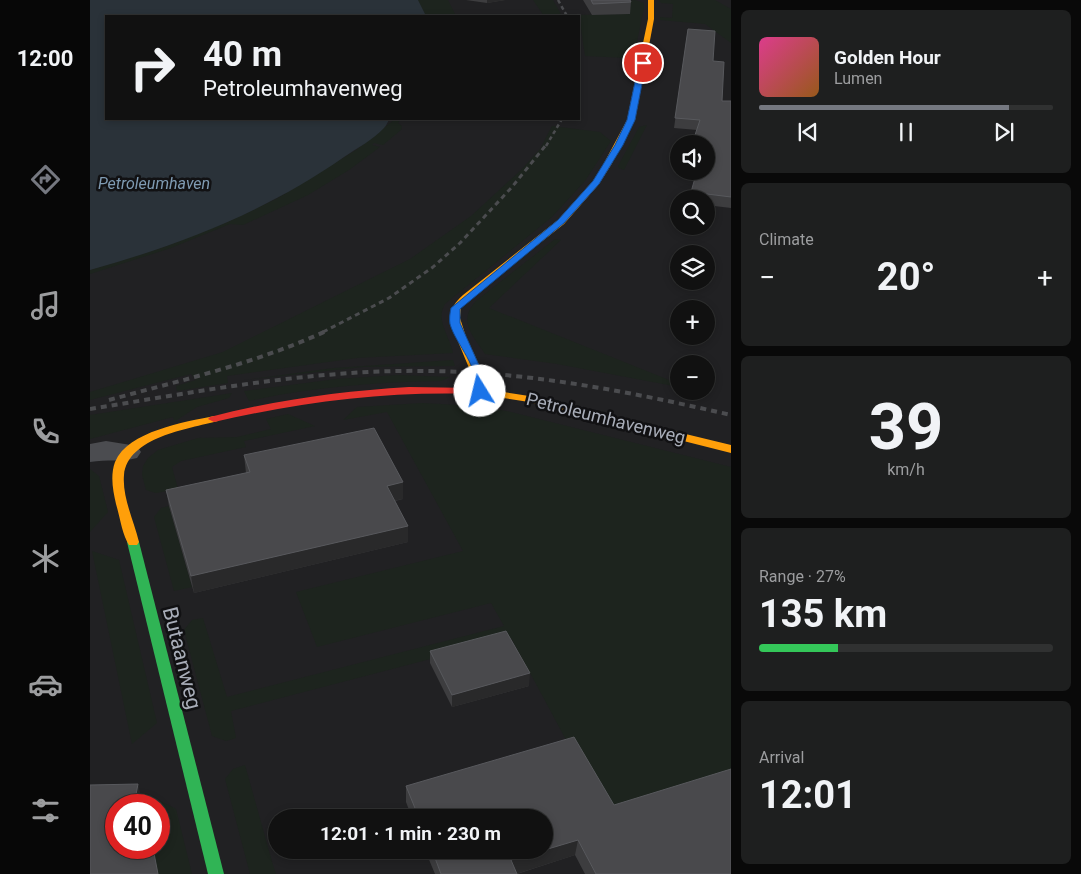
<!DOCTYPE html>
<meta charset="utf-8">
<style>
:root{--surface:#111;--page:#1e1f1f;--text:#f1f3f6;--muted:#9c9d9f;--line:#303131;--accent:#757880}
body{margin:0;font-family:Roboto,sans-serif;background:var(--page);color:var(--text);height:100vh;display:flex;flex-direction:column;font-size:19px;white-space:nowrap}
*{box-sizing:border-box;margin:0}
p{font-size:16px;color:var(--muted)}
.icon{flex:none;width:28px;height:28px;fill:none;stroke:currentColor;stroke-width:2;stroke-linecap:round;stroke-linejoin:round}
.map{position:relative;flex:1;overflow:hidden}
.details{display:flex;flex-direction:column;gap:10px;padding:10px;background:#090909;width:350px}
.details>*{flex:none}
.banner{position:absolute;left:15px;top:15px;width:475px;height:105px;border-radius:0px;box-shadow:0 2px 8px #0003,0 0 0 1px var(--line);background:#111;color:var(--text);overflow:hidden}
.fabs{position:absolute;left:580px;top:135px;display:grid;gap:10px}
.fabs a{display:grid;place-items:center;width:45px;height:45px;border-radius:50%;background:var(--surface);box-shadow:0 2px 8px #0003,0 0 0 1px var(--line);font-size:25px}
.speed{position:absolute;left:15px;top:794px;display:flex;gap:10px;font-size:25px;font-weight:700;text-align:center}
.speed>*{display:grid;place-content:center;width:65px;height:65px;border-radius:50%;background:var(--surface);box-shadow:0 2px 8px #0003,0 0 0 1px var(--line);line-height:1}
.speed .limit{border:8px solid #d22;background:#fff;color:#111}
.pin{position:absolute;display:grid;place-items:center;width:42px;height:42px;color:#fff;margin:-21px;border:2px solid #fff;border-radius:50%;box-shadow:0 1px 5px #0007}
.me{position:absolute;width:55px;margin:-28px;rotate:351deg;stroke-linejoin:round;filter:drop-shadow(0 0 4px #0008)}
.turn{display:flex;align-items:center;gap:18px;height:105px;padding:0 15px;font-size:22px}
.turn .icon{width:65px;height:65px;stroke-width:2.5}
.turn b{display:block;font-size:35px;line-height:42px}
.big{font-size:38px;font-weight:700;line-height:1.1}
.details .widget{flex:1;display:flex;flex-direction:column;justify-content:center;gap:8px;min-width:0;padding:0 18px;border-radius:8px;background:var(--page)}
.details .dial{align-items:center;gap:0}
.dial b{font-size:65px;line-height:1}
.song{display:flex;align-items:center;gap:15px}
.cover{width:60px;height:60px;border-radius:8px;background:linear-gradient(135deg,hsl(330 70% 55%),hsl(30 70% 35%))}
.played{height:5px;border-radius:2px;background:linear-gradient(90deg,var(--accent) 85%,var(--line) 85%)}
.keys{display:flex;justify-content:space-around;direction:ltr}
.heat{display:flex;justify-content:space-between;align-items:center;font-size:28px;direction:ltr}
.charge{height:8px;border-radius:4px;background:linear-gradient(90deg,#34c759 27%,var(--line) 0)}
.trip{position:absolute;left:178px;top:809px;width:285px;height:50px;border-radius:25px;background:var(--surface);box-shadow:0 2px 8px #0003,0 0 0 1px var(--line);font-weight:700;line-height:50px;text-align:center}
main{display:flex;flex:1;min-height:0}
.tabs{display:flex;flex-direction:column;width:90px;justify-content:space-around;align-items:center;background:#070707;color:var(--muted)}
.tabs .icon{width:35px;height:35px}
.tabs .selected{color:var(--accent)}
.tabs b{font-size:22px;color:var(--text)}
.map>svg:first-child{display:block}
.built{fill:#212123;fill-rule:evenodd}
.green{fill:#1d241e}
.water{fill:#2a3239}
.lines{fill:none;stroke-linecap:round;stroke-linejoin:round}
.street{fill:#4b4c50;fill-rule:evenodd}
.fast{fill:#30b455;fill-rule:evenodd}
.slow{fill:#ff9f0a;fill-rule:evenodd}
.jam{fill:#e5322d;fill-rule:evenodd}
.rail-far2{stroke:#4b4c4f;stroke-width:2.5;stroke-dasharray:4 3;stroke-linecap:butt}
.rail-far1{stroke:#4b4c4f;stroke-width:3;stroke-dasharray:5 4;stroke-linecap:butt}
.rail{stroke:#4b4c4f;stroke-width:4;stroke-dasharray:6 5;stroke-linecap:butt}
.wall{fill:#3d3d3f}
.shaded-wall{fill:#29292a}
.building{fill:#49494c;stroke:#58595d}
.route{fill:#1a73e8;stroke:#114b97}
.labels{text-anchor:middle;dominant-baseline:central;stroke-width:5;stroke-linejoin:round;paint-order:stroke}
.far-water-label{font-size:16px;font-style:italic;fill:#7f9bb3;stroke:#111113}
.street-label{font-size:18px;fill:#a8adb8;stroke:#111113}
.near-street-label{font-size:21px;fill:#a8adb8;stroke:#111113}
</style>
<main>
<nav class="tabs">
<b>12:00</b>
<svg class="icon selected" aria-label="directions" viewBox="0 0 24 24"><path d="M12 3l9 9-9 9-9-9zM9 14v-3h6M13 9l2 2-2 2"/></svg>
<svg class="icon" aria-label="music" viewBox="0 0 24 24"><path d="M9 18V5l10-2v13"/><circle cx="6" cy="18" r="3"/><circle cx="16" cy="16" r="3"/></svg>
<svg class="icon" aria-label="phone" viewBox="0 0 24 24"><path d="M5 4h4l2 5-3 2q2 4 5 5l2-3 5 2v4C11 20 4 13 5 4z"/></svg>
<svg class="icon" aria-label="climate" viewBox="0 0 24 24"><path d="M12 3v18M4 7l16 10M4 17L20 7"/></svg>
<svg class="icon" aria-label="car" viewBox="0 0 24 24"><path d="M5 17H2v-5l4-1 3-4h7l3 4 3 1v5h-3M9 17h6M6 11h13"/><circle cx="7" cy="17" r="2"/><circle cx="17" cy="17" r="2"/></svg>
<svg class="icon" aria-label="filters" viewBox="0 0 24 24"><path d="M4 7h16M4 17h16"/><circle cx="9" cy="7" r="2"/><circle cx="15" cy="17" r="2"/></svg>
</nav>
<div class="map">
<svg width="641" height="874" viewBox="0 0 641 874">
<rect width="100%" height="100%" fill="#171717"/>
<path class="built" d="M0 0H641V874H0ZM16 16H489V119H16ZM589 144H616V171H589ZM589 199H616V226H589ZM589 254H616V281H589ZM589 309H616V336H589ZM589 364H616V391H589ZM26 805H69V848H26ZM186 818H454V850H186Z"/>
<g class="green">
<polygon points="328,0 358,0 366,16 336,16"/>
<polygon points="443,0 463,0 472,16 454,16"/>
<polygon points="545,0 554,3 554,8 541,70 534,72 537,58 495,56 489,16 484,15 539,14 535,6 541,5 538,1"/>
<polygon points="569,0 625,0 641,9 641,43 615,24 570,20 570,17 582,18 583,4 571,3"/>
<polygon points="305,119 311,119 308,123 312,126 311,130 293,145 284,143 282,145 290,147 259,170 218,195 153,225 140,224 81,248 0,274 0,270 71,248 137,222 186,199 266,150"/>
<polygon points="557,125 534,170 529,168 528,166 549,127"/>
<path d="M462 126 510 132 521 141 495 181 462 217 355 304C345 320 360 337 363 353L267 358 137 376 138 383 87 391 86 386 106 380 101 374 0 400V392L133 352 320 259 381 216 431 170 450 149Z"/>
<path d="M465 239 471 240 399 308 589 384V387L467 364 395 354C382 335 367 320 387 300Z"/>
<polygon points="363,360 365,366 273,367 154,380 244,368"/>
<path d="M309 375 360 377 351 381C286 382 222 387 159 401L154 391 246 379Z"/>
<polygon points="142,393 139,398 107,407 87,420 84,420 83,417 0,439 0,415"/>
<path d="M332 403 388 406 421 412 641 467V775L518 816C484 757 454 697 421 638L141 711 146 738 136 741 122 736 94 630 102 620 113 618 137 697 414 626 401 603 227 647 206 592 373 551 297 412 253 420 267 407Z"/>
<polygon points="198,414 225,426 154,441 156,447 91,461 82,467 88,489 66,493 56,490 52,475 53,466 58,458 68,450 108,438 147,437 181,429 176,419"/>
<polygon points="0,469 9,476 18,512 0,532"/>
<polygon points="79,506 102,587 84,591 64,517 71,508"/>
<polygon points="2,551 29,560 67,723 42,744"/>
<polygon points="155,765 183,865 186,874 160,874 135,779 143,769"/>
<polygon points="52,793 56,793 86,809 102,874 68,874 63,848 69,848 69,805 54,805"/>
</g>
<path class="water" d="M0 0H328L336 16H16V119H300C297 122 297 125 294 128 283 140 267 148 254 157 177 211 90 245 0 270Z"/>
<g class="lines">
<path class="street" d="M16 441 47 446 51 452 47 458C31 462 17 459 0 462V444Z"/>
<polygon class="fast" points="43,538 47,539 49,542 134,874 118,874 37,542 39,539"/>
<g class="slow">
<path d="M558 0H564V19L545 120 521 165 509 184 474 224 379 299 371 307 370 318 376 337 391 369 395 389 439 396 641 445V453L439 402 381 393 380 391 384 388V380L362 327C359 312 362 305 373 295L468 220 503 181 513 165 537 120 558 19Z"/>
<path d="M124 416 130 419 128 421C98 429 38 437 34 475 32 497 44 521 49 542L47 545H39C32 534 30 517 26 504 23 491 20 476 25 462 38 431 95 422 124 416Z"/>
</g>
<path class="jam" d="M319 387 385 388 390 391 385 394C296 391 211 402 124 422L118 419 120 417C185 400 252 391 319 387Z"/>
<g class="rail-far2">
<polyline points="468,0 477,16"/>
<polyline points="456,146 472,119"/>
</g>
<polyline class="rail-far1" points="233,332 299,298 343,267 370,243 422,187 456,145"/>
<g class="rail">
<path d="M19 400C92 380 167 363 236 331"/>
<path d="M0 409C111 391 225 369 338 371 441 372 541 392 641 415"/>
</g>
</g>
<g class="wall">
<polygon points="376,0 415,0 397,3"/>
<polygon points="493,0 540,0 541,2 540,14 502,15"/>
<polygon points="598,29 623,61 632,101 641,101 641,208 616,205 616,199 600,199 601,192 616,171 607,130 584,128"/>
<polygon points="154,455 313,482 313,499 305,501 318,526 318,542 104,593 79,506 76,490 156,473"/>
<polygon points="340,651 439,686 362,707 340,663"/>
<polygon points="316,786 524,805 641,874 495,874 485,855 427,874 345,874 335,850 454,850 454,818 322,818 316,802"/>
</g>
<g class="shaded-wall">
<polygon points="397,0 415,0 397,3"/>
<polygon points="313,482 313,499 297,502 297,486"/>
<polygon points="318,526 318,542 104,593 101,576"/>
<polygon points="440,673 439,686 362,707 362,695"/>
<polygon points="48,784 52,800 51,805 44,805"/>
<polygon points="488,840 485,855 426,874 421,860"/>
</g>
<g class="building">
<polygon points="501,0 540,0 541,2 503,4"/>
<polygon points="598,29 625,31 623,61 634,62 632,101 641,101 641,197 601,192 607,171 616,171 616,144 602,144 610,120 585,118"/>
<polygon points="284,428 313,482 297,486 318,526 101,576 76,490 160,472 154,455"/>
<polygon points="416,631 440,673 362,695 340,651"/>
<polygon points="484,737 524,805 641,769 641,874 506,874 488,840 421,860 427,874 351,874 342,850 454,850 454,818 329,818 316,786"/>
<polygon points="48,784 44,805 26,805 26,848 63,848 68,874 0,874 0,785"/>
</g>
<path class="route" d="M553 61 556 63 545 120 533 145 509 184 474 223 370 309V323L397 383 393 393H386L384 391C391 368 366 345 360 324 359 319 360 313 361 308L468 220 503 181 525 145 537 120 549 63Z"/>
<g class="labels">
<g class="far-water-label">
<text x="64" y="183">Petroleumhaven</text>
</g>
<g class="street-label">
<text transform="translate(516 418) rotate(14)">Petroleumhavenweg</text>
</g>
<g class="near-street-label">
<text transform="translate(92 658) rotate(76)">Butaanweg</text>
</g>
</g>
</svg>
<div class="fabs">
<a><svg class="icon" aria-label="sound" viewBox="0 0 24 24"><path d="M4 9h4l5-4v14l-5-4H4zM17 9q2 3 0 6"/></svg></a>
<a><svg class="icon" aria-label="search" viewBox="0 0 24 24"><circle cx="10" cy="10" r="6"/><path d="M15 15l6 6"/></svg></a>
<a><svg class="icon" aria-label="layers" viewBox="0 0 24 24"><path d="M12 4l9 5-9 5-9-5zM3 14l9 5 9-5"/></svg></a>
<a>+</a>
<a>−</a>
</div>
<div class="speed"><div class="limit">40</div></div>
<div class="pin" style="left:553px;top:63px;background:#d93025"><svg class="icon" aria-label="arrive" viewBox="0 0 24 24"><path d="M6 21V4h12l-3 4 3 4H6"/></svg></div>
<svg class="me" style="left:390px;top:391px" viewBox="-20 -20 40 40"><circle r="19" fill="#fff"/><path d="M0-13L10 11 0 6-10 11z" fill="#1a73e8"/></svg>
<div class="trip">12:01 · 1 min · 230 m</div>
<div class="banner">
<div class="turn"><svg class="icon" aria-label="right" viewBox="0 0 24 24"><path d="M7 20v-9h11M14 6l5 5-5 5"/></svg><div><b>40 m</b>Petroleumhavenweg</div></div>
</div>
</div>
<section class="details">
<div class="widget">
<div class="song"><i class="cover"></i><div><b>Golden Hour</b><p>Lumen</p></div></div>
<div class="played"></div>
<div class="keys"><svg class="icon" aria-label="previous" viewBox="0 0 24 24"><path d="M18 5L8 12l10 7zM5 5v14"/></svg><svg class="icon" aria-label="pause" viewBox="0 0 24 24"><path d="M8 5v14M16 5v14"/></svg><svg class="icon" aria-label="next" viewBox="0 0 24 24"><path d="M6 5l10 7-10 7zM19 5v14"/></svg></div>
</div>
<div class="widget"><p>Climate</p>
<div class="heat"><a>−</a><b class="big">20°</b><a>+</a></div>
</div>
<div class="widget dial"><b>39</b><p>km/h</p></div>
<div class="widget"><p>Range · 27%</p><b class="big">135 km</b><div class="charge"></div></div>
<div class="widget"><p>Arrival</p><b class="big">12:01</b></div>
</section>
</main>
